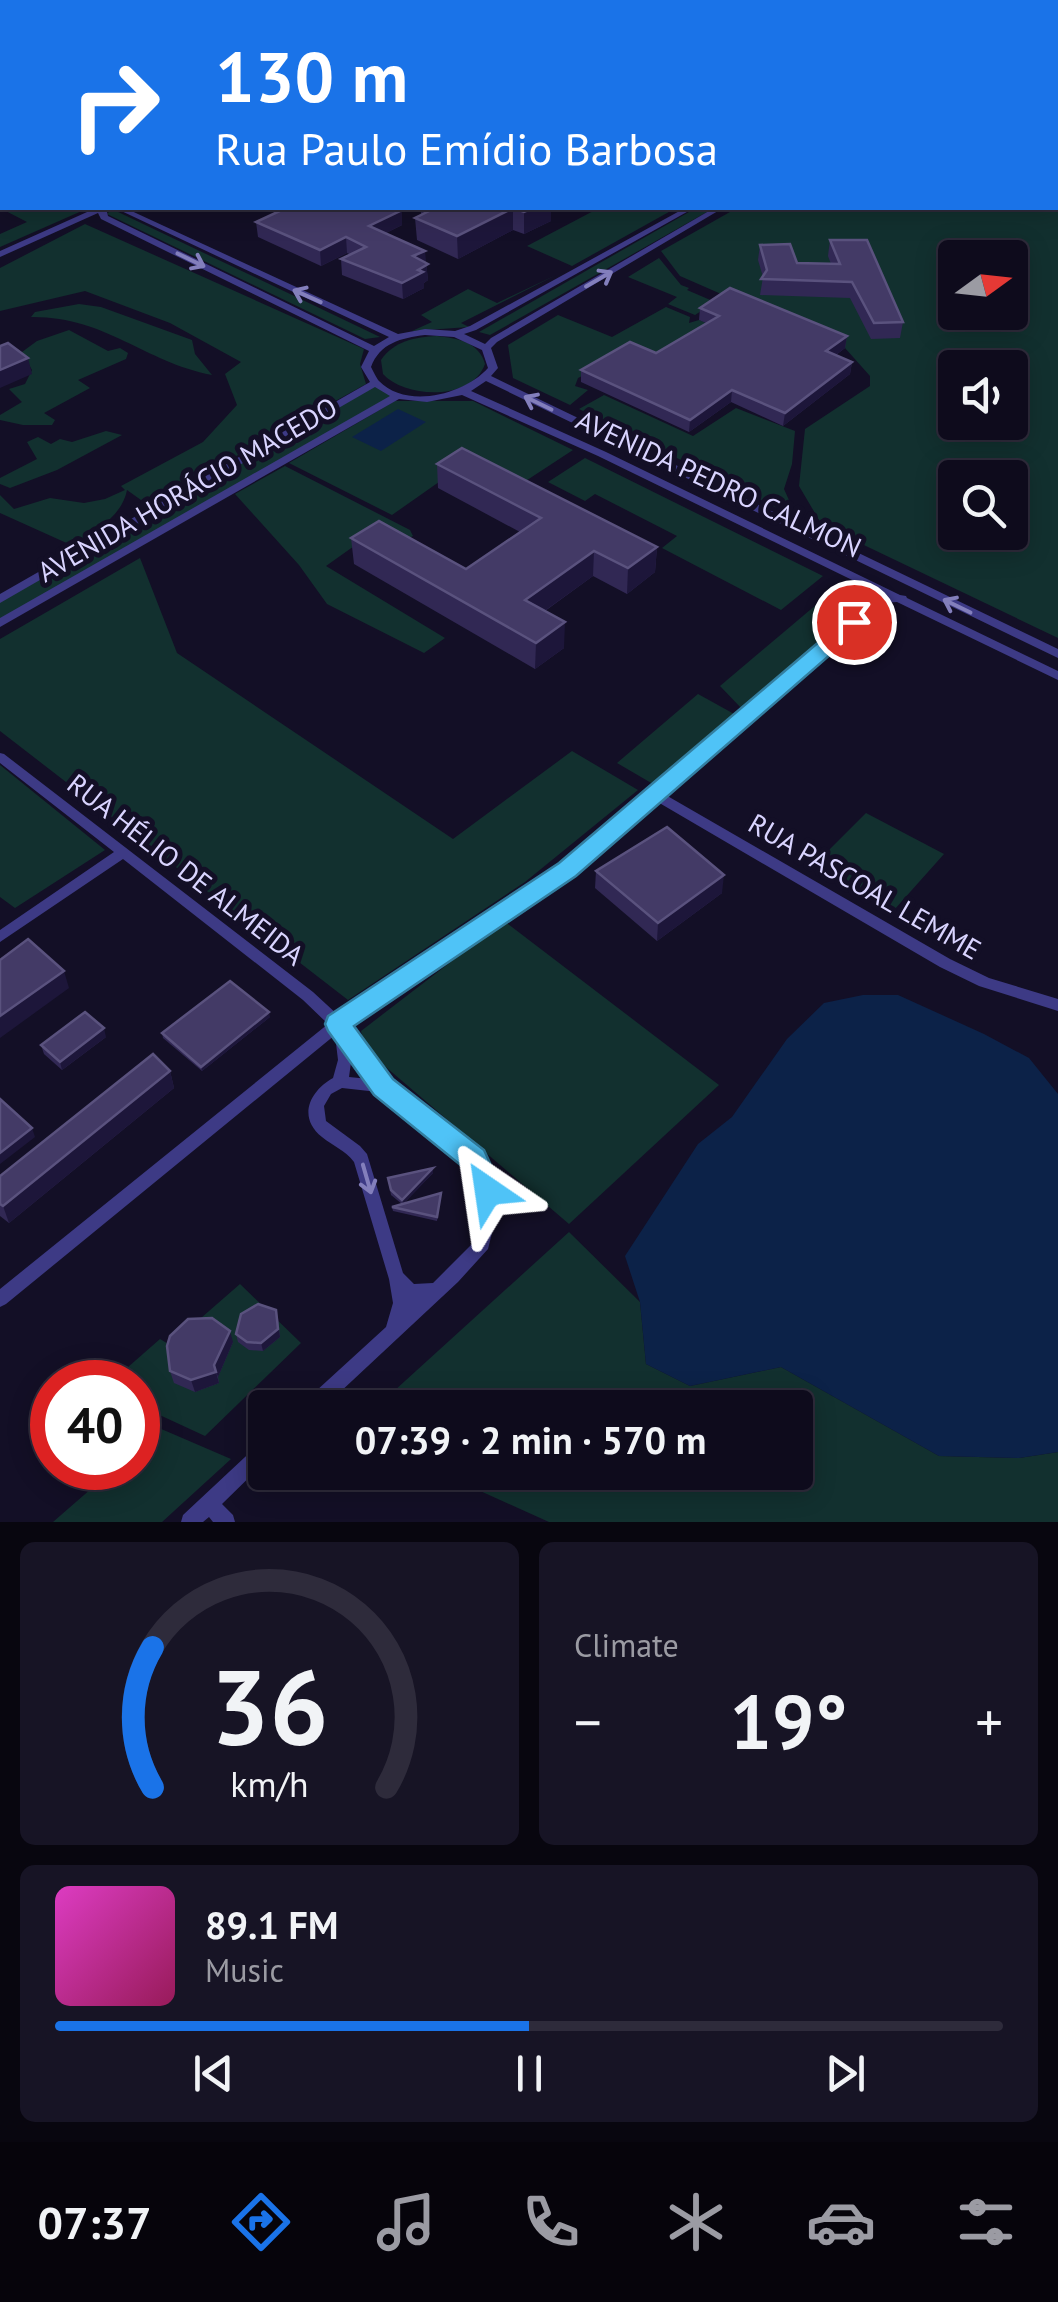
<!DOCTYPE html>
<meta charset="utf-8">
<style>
:root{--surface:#0e0b1c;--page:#171425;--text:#f1f3f6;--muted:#9b9ba3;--line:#2e2b3b;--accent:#1a73e8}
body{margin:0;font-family:"PT Sans",sans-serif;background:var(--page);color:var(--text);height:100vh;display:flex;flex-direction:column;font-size:38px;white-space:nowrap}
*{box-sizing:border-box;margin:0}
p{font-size:32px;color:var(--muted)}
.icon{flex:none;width:55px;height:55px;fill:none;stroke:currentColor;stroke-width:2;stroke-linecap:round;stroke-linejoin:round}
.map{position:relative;height:1522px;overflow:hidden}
.side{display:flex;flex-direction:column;gap:20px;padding:20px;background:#08060f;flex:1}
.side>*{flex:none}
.guide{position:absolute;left:0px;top:0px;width:1060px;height:210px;box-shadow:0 5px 25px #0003,0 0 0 2px var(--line);background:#1a73e8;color:#fff;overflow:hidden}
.needle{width:65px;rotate:75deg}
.fabs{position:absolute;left:938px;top:240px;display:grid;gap:20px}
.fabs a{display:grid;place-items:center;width:90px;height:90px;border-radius:10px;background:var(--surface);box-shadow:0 5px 25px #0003,0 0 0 2px var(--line);font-size:50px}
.speed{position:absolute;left:30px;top:1360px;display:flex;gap:20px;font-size:50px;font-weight:700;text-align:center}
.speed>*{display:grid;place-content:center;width:130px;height:130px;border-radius:50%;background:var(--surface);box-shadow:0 5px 25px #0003,0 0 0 2px var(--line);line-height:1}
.speed .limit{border:15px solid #d22;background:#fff;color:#111}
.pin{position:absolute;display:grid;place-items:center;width:85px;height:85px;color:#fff;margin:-42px;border:5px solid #fff;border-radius:50%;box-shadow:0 2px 10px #0007}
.me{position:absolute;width:110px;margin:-55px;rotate:328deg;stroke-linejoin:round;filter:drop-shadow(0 0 8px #0008)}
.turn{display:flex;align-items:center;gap:35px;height:210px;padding:0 50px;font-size:45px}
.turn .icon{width:130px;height:130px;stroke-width:2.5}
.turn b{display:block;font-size:70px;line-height:85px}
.big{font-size:75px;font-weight:700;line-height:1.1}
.side .card{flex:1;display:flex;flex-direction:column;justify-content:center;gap:15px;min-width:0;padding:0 35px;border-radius:15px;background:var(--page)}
.side .dial{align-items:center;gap:0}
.dial svg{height:260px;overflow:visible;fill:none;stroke:var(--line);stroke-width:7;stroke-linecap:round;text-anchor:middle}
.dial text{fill:var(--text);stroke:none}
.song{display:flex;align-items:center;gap:30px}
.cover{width:120px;height:120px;border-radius:15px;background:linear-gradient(135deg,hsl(310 70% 55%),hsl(330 70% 35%))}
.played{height:10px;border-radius:5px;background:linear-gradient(90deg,var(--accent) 50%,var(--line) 50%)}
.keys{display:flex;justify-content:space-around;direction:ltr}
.heat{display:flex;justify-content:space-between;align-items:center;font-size:55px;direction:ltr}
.side .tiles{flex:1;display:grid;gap:20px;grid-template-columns:1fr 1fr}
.card:last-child{grid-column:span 2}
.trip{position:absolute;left:248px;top:1390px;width:565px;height:100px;border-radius:10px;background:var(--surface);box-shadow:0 5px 25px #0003,0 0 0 2px var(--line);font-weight:700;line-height:100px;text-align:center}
.dock{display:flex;height:160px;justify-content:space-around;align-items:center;background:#06040b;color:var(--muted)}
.dock .icon{width:70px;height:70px}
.dock .selected{color:var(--accent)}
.dock b{font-size:45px;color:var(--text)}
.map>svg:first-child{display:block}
.green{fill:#12302f;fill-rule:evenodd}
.water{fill:#0c2248}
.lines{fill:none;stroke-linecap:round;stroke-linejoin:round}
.minor{fill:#3d3a85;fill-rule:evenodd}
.highway{fill:#ff4fa3;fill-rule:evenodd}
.wall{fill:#312854}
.shaded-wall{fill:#1d163a}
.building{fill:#433a66;stroke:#5a527e;stroke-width:2.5}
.oneway{stroke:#837fbc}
.route{fill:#4fc3f7;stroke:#337fa1;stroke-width:2.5}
.labels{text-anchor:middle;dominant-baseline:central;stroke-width:10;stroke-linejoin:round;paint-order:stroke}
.street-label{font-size:28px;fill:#d9d4ff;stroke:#130f26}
</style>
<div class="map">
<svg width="1058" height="1522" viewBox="0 0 1058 1522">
<rect width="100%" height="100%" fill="#130f26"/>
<g class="green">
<path d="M1058 121V638L822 525 799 486 805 429 870 386V376L845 348 680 276 661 251 737 208H1058ZM955 258H1010V312H955ZM955 368H1010V422H955ZM955 478H1010V532H955Z"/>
<polygon points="0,170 2,208 84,210 0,247 0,234 27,222 0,208"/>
<polygon points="599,208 676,208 572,266 527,246"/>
<polygon points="696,208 714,208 490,335 479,332"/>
<polygon points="110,211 116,211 380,337 365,339 107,214"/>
<path d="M85 224 364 349 360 364 366 384 148 505 127 490C122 517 93 533 71 545L0 513V495L14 509 50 498 84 503 105 499 125 490 121 486 203 442 237 405 225 374 241 362 170 323 85 291 0 311V268Z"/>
<polygon points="659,258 681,285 689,288 687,290 715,302 695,315 668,304 677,297 628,277"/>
<polygon points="556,275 461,323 469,327 412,331 432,322 421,315 468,289 497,303"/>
<path d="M79 304 101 307 192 340 195 354 212 375C144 362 105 316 31 317L35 312Z"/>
<polygon points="666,307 690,317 689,323 699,320 718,328 656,366 624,355 578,378 575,386 588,390 570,405 513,378 508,345 558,315 612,337"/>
<polygon points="69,330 108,351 120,348 128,353 126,359 78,380 90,388 44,413 55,420 52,425 23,425 0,420 0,415 22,402 9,389 25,384 32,370 22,352 37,341"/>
<path d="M437 336C457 338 479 342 485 364 472 401 406 399 383 374L381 360C394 341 415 337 437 336Z"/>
<polygon points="375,383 398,395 0,623 0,599"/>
<polygon points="604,395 693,436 736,408 795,431 792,464 784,489 797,518 579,409"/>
<polygon points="395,401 473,401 573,450 515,488 466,463 392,515 289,463"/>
<polygon points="106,431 122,435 57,470 10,488 0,484 0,478 37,459 27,442 38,437 51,444 60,439 72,442"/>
<polygon points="585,458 823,576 781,610 662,548 677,536 595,494 585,501 548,482"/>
<polygon points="285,466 410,530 413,536 403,541 364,539 326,566 445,638 424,653 327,604 299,565 235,494"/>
<polygon points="140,558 177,653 453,839 572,751 638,790 525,882 348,1000 0,731 0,639"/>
<polygon points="842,583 868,595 744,711 720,686"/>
<polygon points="698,694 736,715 653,784 617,763"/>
<polygon points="0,765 105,850 15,908 0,897"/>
<polygon points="866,813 944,854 894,910 817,862"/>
<polygon points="504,921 719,1085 569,1224 366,1050 361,1031"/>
<polygon points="569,1232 640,1302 646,1364 690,1386 781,1367 939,1456 1019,1458 1058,1452 1058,1522 549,1522 445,1475 443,1473 795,1472 795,1408 388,1408 383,1401"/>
<polygon points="240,1284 301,1343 205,1436 138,1405 138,1382 111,1382 160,1339 170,1345"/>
<polygon points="159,1428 231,1459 162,1522 53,1522 115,1468 138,1468 138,1448"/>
</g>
<g class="water">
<polygon points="398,409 426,422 381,451 352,437"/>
<polygon points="863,995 898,995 984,1034 1029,1058 1058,1094 1058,1452 1019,1458 939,1456 781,1367 690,1386 646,1364 640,1302 625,1256 698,1144 732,1117 787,1039 824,1003"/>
</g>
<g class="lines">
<g class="minor">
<polygon points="44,0 62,0 55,2 41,2"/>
<polygon points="84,0 94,0 90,2 81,2"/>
<polygon points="621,0 628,0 629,2 623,2"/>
<polygon points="1044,0 1052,0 1049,2 1042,2"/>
<rect x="0" y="4" width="2" height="4"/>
<polygon points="0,24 2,24 2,28 0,29"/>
<path d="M96 208H106L108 216 374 346 389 337 115 208H125L398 334 425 329 455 331 470 326 685 208H694L476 330 464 334 485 344 491 338 714 208H723L497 342 491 348 498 368 491 376 1058 649V658L486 381 471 391 606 452 900 595 906 596 907 598 1058 671V680L897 602 884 603 664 794 950 959 989 978 1058 999V1011L979 986 940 967 656 801 573 873 347 1025 388 1083 480 1154 491 1176 499 1205 488 1249 458 1282 323 1408H301L304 1402 386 1327 393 1303 389 1279 354 1162C345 1150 333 1146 322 1137 297 1117 310 1091 333 1078L338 1060 335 1035 6 1304 0 1307V1289L328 1024 303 1000 123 859 0 942V930L114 852 0 763V753L4 754 313 992 339 1016 563 867 877 598 885 596 598 456 462 395 427 402 399 399 0 627V618L390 396 375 387 0 603V594L370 382 361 367 369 351 101 219 98 213 0 257V251ZM425 335 454 337 482 350 488 368C465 394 407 410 379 381 377 379 372 369 371 367 380 343 401 338 425 335ZM352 1055 369 1079 349 1077ZM342 1088 378 1092 468 1164 475 1177 483 1205 475 1241 433 1283 414 1284 403 1273 367 1154 360 1146 326 1121 324 1106 331 1094Z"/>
<polygon points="265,1441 265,1462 222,1504 233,1515 235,1522 213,1522 209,1517 203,1522 181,1522 183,1515 259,1444"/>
</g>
<g class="highway">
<polygon points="141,0 207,0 209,2 140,2"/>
<rect x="0" y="33" width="2" height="6"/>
<rect x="0" y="155" width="2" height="7"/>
</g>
</g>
<g class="wall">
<polygon points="699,0 828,0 828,2 708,2"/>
<polygon points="551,208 551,221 524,234 513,230 458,259 417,240 415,218 421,215 421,209"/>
<polygon points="402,210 402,225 386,233 426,263 428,280 424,283 424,288 403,299 342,275 341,259 351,255 347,253 321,266 258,237 256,222"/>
<polygon points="830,240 903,322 900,338 871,339 850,298 760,295 763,277 758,260 760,245 797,263 831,264 828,256"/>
<polygon points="700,308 847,336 845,348 836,355 852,362 850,374 783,426 731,402 689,432 581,382 581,370 656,353 706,323 699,320"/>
<polygon points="437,464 657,547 655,572 627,594 593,576 545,611 564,648 535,669 354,564 351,538 466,569 520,532 438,488"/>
<polygon points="596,871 722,893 657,941 595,888"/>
<polygon points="270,1017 202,1071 163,1038 162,1033"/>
<polygon points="106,1037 62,1070 44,1054 41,1045"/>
<polygon points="170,1071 174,1088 9,1223 0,1216 0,1176"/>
<polygon points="433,1168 433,1173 404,1203 441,1193 437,1221 393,1211 392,1207 402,1204 391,1195 388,1178"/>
<polygon points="278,1318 280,1337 263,1351 249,1350 238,1342 236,1334"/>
<polygon points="233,1342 218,1377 219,1383 195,1392 174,1383 170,1371"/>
</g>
<g class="shaded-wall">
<polygon points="513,208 513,230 458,259 457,236"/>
<polygon points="533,208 551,208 551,221 524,234 524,212"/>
<polygon points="402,210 402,225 370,241 369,226"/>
<polygon points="346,237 347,253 321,266 320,250"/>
<polygon points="425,251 428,280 424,283 424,288 403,299 402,283 413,256"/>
<polygon points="847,336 845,348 825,363 826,351"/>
<polygon points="28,358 32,374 0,388 0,370"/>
<polygon points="852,362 850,374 783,426 785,413"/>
<polygon points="732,390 731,402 689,432 690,420"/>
<polygon points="657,547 655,572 627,594 628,568"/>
<polygon points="594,551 593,576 525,625 525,600"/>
<polygon points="565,622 564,648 535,669 536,643"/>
<polygon points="724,875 722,893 657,941 658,923"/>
<polygon points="64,971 69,988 0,1038 0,1016"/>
<polygon points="269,1012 270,1017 202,1071 201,1067"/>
<polygon points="104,1028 106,1037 62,1070 60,1062"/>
<polygon points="170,1071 174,1088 9,1223 3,1206"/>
<polygon points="32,1128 35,1137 0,1164 0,1153"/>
<polygon points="433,1168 433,1173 403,1204 402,1200"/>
<polygon points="276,1310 280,1337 263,1351 261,1343"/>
<polygon points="230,1331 233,1342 218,1377 214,1365"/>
<polygon points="216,1372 219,1383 195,1392 191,1380"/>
</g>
<g class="building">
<polygon points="733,0 766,0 761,2 742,2"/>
<polygon points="793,0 821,0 815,2 802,2"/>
<polygon points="286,208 397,208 402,210 369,226 425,251 413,256 428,264 418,270 423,272 402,283 341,259 366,247 346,237 320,250 256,222"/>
<polygon points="424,208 513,208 457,236 415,218 427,212 421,209"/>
<polygon points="514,208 533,208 524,212"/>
<polygon points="830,240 867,240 903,322 874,323 852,282 761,279 767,270 760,245 790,244 797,263 840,264"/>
<polygon points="730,288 847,336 826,351 852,362 785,413 732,390 690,420 581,370 630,342 656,353 719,316 700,308"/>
<polygon points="8,343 28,358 0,370 0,346"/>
<polygon points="462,448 657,547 628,568 594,551 525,600 565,622 536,643 351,538 379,521 466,569 541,518 437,464"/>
<polygon points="667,827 724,875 658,923 596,871"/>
<polygon points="28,939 64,971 0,1016 0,960"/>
<polygon points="230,981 269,1012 201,1067 162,1033"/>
<polygon points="85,1012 104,1028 60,1062 41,1045"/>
<polygon points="153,1054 170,1071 3,1206 0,1204 0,1176"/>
<polygon points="0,1099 32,1128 0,1153"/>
<polygon points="433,1168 402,1200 391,1190 388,1178"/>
<polygon points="441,1193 437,1217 392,1207"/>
<polygon points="258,1304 276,1310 278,1329 261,1343 247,1342 236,1334 241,1314"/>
<polygon points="212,1318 230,1331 214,1365 216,1372 191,1380 170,1371 167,1346 170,1336 188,1319"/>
</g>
<defs><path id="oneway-shaft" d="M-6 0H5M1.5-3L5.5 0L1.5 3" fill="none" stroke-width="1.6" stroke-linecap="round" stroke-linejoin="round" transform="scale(2.5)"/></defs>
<g class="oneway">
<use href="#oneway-shaft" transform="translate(191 260) rotate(26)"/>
<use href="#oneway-shaft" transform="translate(599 279) rotate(-30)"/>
<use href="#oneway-shaft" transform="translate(307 296) rotate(-156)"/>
<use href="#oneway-shaft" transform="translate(538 403) rotate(-154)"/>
<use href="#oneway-shaft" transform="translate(957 606) rotate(-154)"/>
<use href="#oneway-shaft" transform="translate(367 1179) rotate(74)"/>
</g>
<polygon class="route" points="854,616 862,618 865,622 862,627 576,876 354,1026 393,1079 484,1150 503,1191 498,1200 488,1204 478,1200 463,1167 374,1095 328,1031 325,1024 328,1016 559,863 847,618"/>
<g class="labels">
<g class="street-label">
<text transform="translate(719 483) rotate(25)">AVENIDA PEDRO CALMON</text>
<text transform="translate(187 489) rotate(-30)">AVENIDA HORÁCIO MACEDO</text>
<text transform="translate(186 869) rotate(38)">RUA HÉLIO DE ALMEIDA</text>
<text transform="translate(865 886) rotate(30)">RUA PASCOAL LEMME</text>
</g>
</g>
</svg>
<div class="fabs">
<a><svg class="needle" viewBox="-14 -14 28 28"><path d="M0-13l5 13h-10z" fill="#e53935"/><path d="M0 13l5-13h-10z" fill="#9b9ba3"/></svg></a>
<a><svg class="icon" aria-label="sound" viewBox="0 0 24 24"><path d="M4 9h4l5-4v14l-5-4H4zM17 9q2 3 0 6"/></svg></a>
<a><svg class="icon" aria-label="search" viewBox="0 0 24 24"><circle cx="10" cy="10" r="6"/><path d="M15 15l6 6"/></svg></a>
</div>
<div class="speed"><div class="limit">40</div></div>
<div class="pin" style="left:854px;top:622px;background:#d93025"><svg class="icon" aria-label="arrive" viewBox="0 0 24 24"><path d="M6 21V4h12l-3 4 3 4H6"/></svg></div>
<svg class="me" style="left:488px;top:1191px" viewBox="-20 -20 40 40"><path d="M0-17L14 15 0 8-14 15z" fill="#4fc3f7" stroke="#fff" stroke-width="4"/></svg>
<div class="trip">07:39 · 2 min · 570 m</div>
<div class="guide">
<div class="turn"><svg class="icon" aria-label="right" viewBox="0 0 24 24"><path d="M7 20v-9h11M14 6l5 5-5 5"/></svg><div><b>130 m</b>Rua Paulo Emídio Barbosa</div></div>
</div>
</div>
<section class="side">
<div class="tiles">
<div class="card dial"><svg viewBox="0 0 100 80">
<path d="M14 69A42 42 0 1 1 86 69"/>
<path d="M14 69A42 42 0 0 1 14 26" stroke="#1a73e8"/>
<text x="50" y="56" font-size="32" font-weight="700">36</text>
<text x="50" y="72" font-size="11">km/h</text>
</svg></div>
<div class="card"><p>Climate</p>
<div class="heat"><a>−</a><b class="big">19°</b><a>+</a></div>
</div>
<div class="card">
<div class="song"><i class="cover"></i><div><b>89.1 FM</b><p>Music</p></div></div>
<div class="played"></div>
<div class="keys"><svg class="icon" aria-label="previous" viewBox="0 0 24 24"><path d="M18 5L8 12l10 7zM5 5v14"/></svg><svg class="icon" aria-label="pause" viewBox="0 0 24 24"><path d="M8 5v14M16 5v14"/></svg><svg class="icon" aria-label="next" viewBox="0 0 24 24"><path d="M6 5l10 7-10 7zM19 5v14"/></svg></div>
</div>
</div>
</section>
<nav class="dock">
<b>07:37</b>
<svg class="icon selected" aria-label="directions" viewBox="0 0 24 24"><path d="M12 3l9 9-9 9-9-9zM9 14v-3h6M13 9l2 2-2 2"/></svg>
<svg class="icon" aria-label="music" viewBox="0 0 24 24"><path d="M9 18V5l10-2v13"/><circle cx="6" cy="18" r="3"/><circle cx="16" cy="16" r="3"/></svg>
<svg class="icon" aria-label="phone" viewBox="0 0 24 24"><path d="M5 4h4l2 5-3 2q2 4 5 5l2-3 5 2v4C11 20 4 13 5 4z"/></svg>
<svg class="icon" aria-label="climate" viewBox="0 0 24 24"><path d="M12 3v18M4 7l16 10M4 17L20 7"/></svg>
<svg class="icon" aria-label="car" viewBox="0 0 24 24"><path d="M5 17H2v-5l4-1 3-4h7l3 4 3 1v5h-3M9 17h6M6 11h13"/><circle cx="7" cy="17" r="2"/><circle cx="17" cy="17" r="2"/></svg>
<svg class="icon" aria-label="filters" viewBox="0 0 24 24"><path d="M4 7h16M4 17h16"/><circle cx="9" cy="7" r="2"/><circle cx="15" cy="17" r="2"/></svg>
</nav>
